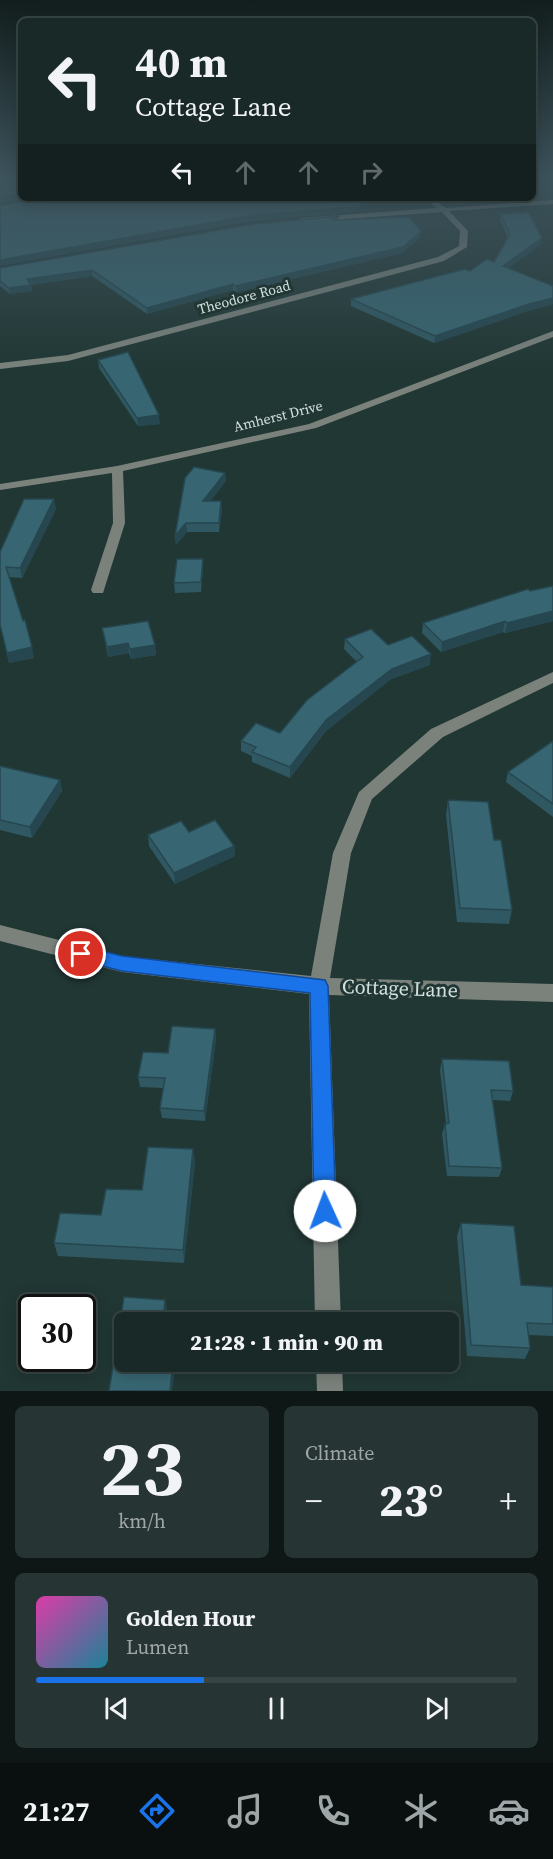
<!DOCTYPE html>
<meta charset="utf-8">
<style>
:root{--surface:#192927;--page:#263533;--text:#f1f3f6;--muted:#9fa6a7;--line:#374544;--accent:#1a73e8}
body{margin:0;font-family:"Source Serif 4",serif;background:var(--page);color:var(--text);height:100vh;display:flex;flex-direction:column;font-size:22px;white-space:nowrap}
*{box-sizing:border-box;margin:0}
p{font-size:20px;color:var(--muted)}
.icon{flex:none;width:33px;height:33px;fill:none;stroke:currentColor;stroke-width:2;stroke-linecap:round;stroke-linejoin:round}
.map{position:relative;height:1391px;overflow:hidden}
.drawer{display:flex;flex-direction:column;gap:15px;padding:15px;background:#0e1715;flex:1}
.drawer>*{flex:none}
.banner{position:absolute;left:18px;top:18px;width:518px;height:183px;border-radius:9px;box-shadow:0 3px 15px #0003,0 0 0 2px var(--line);background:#192927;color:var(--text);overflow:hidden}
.speed{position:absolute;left:18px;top:1294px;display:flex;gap:12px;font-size:30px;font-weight:700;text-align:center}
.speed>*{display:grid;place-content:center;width:78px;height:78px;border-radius:50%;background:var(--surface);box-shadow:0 3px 15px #0003,0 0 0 2px var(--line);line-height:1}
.speed .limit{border:3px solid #111;border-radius:9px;background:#fff;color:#111}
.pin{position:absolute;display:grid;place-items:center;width:51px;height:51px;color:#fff;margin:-26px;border:3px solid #fff;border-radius:50%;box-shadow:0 2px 6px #0007}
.me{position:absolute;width:66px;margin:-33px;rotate:358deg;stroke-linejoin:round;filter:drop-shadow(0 0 4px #0008)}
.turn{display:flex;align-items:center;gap:21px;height:126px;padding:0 18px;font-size:27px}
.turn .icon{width:78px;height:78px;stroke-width:2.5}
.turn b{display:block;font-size:42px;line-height:51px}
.lanes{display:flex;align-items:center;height:57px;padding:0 18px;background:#0003;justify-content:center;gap:30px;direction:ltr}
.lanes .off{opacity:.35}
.big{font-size:45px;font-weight:800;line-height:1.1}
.drawer .card{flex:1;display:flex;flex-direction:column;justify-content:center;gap:9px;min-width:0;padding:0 21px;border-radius:9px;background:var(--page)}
.drawer .dial{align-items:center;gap:0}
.dial b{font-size:78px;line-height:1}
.song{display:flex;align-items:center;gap:18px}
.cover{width:72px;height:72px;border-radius:9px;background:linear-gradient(135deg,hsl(320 70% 55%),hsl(190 70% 35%))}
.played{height:6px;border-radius:3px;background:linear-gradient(90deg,var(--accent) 35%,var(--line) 35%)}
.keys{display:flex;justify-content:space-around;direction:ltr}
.heat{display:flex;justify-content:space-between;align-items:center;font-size:33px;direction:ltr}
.drawer .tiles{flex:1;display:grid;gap:15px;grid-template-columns:1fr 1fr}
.card:last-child{grid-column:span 2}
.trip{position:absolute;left:114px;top:1312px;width:345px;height:60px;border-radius:9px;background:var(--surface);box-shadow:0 3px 15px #0003,0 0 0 2px var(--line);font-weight:800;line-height:60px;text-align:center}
.menu{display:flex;height:96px;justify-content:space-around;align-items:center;background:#0a1010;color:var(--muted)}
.menu .icon{width:42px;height:42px}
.menu .current{color:var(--accent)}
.menu b{font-size:27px;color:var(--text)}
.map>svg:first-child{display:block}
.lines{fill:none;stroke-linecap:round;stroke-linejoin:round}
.minor{fill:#7b827c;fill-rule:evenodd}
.wall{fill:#2f5862}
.shaded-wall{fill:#264750}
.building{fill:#376672;stroke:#264750;stroke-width:1.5}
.route{fill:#1a73e8;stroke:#114b97;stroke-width:1.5}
.labels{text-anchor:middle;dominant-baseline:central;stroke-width:6;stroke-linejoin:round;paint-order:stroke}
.far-street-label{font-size:14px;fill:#d3e0de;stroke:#213734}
.near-street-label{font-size:20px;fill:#d3e0de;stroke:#213734}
</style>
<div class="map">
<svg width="553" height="1391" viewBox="0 0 553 1391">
<rect width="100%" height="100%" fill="#213734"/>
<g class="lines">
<g class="minor">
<polygon points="424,198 431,198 446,208 553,200 553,204 449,211 468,231 467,247 444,261 68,361 0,369 0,363 68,355 438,257 459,246 460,231 442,212 302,222 298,220 302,218 437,208"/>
<polygon points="553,331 553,337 316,428 123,471 125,523 103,593 93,593 91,590 113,523 112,473 0,490 0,484 117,466 309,424"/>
<polygon points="553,672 553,683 443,737 372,799 351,853 330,978 553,984 553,1002 329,995 341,1323 315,1323 309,994 122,972 0,941 0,925 122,956 311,976 333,853 359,792 431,729"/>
<polygon points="316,1362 342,1362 343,1391 317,1391"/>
</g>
</g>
<g class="wall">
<polygon points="501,214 541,244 508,268 553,286 553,304 528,311 434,343 351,306 351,299 470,271 494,262 508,238 500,220"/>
<polygon points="339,220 420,237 402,253 237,292 233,290 147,314 92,276 31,285 32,291 10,294 0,286 0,268"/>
<polygon points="98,360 160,424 138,426 99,368"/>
<polygon points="225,473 226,481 210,501 222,510 219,532 187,532 176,545 175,536"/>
<polygon points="56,509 22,578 9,577 34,658 9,663 2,633 0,552"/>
<polygon points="203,569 201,592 175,593 174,583"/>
<polygon points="553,586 553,621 505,633 503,632 441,652 422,633 423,623 530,591"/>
<polygon points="102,628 155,645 156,655 131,659 129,653 108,657"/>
<polygon points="345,639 388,645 430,665 391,679 326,731 290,778 252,762 252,756 241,751 241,741 280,733 357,662 344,649"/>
<polygon points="553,741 553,817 506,782 508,772"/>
<polygon points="0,766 60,780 62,791 32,838 0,830"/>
<polygon points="448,800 494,840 512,910 509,924 457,922 446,815"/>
<polygon points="189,832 234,846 235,856 175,884 149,846 148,835"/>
<polygon points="215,1029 216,1039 205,1121 162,1118 160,1108 163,1088 140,1087 138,1077 168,1053"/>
<polygon points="442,1059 513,1091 510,1101 493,1100 502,1168 499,1177 447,1176 442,1134 445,1124 446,1124 440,1070"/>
<polygon points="193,1149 195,1163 184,1263 58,1256 54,1243 142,1190"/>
<polygon points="461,1223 521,1285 553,1287 553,1336 529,1335 530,1348 525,1359 467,1356 457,1236"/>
</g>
<g class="shaded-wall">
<polygon points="21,194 21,198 28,198 0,203 0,197"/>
<polygon points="372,198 381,198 356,212 254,221 0,266 0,260 254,215"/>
<polygon points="421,231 420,237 402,253 237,292 236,286"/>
<polygon points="542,238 541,244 502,272 503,266"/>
<polygon points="92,270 92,276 28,285 27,279"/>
<polygon points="233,284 233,290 147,314 147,308"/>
<polygon points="31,285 32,291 10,294 9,288"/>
<polygon points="553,298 553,304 528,311 434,343 435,336 529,304"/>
<polygon points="159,415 160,424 138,426 137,418"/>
<polygon points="225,473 226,481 203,510 203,501"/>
<polygon points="54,499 56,509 22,578 20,568"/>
<polygon points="221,501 222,510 219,532 219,523"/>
<polygon points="186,523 187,532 176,545 175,536"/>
<polygon points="203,559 203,569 201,592 201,582"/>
<polygon points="553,611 553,621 505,633 507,623"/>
<polygon points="505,621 503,632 441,652 442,642"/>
<polygon points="128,643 129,653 108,657 107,647"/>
<polygon points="155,645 156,655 131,659 130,649"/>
<polygon points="32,647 34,658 9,663 7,653"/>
<polygon points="431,654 430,665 391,679 326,731 290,778 290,767 326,720 392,669"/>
<polygon points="60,780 62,791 32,838 30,827"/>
<polygon points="234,846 235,856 175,884 174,873"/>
<polygon points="215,1029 216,1039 205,1121 204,1111"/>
<polygon points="193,1149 195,1163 184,1263 183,1250"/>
<polygon points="165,1300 167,1308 165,1323 163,1323"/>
<polygon points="173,1362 176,1362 172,1391 170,1391"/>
</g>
<g class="building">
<polygon points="0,177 21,177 21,194 0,197"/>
<polygon points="40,198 372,198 357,207 254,215 0,260 0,206"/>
<polygon points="528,212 542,238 503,266 553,286 553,298 529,304 435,336 351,299 465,269 470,271 487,259 494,262 510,234 501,214"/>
<polygon points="340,216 333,220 409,217 421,231 403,247 236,286 233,284 147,308 92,270 27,279 31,285 9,288 0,281 0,268 254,224"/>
<polygon points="128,352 159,415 137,418 98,360"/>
<polygon points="194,467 225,473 203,501 221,501 219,523 186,523 175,536 185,478"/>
<polygon points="24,499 54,499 20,568 6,567 23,621 25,620 32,647 7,653 0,625 0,552"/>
<polygon points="177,559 203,559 201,582 174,583"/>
<polygon points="553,586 553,611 507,623 505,621 442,642 423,623 528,589 530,591"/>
<polygon points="148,621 155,645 130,649 128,643 107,647 102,628"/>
<polygon points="371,629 388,645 412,636 431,654 392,669 326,720 290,767 252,752 256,747 241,741 256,723 280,733 307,700 363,657 345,639"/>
<polygon points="553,741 553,804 508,772"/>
<polygon points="0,766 60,780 30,827 0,820"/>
<polygon points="448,800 488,802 494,840 501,840 512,910 460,908"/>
<polygon points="215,820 234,846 174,873 148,835 181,821 189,832"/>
<polygon points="172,1026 215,1029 204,1111 160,1108 165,1078 138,1077 143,1052 168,1053"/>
<polygon points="442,1059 509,1061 513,1091 491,1090 502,1168 449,1166 445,1124 449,1123"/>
<polygon points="148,1147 193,1149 183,1250 54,1243 60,1213 101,1215 106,1189 142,1190"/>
<polygon points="461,1223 514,1226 521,1285 553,1287 553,1324 527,1323 530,1348 471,1345"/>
<polygon points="124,1297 165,1300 163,1323 124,1323 124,1362 173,1362 170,1391 109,1391"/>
</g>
<linearGradient id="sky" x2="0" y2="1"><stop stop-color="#121e1d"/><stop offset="0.48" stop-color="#3d535c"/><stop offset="1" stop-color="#3d535c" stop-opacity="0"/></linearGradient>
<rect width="553" height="371" fill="url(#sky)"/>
<polygon class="route" points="81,946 122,956 325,980 328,986 336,1211 333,1218 325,1221 318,1218 314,1211 310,993 122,971 75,959 72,954 75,948"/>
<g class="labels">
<g class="far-street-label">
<text transform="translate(244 297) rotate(-15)">Theodore Road</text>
<text transform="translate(278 416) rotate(-14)">Amherst Drive</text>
</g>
<g class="near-street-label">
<text transform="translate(400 988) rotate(2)">Cottage Lane</text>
</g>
</g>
</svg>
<div class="speed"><div class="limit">30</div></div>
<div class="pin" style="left:81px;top:954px;background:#d93025"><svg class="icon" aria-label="arrive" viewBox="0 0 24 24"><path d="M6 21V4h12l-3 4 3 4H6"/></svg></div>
<svg class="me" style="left:325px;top:1211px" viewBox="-20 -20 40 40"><circle r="19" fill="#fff"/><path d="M0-13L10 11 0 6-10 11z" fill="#1a73e8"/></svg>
<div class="trip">21:28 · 1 min · 90 m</div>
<div class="banner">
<div class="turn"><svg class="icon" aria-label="left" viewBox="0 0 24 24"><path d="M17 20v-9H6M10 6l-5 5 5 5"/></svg><div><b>40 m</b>Cottage Lane</div></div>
<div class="lanes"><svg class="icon" aria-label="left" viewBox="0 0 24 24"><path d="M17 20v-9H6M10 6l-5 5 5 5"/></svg><svg class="icon off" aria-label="ahead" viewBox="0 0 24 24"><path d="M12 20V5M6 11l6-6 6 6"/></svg><svg class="icon off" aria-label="ahead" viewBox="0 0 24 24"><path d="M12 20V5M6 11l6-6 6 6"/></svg><svg class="icon off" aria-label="right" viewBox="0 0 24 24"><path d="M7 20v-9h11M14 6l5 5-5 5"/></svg></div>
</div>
</div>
<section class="drawer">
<div class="tiles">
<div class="card dial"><b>23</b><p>km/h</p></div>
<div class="card"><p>Climate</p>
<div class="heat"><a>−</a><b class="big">23°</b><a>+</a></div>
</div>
<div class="card">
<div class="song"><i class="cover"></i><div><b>Golden Hour</b><p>Lumen</p></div></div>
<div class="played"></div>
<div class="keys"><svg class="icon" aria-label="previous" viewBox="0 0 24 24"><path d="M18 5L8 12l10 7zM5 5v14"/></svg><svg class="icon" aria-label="pause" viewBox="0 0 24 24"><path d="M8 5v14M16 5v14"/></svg><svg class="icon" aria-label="next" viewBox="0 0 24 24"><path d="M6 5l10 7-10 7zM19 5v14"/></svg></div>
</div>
</div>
</section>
<nav class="menu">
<b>21:27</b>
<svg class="icon current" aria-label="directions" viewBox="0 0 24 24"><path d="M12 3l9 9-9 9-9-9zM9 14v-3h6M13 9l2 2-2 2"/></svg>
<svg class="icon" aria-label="music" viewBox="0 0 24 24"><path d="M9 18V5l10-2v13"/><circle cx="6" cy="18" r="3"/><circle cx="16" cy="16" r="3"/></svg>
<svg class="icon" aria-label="phone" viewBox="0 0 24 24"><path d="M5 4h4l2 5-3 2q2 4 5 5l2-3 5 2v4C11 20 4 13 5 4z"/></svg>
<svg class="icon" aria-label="climate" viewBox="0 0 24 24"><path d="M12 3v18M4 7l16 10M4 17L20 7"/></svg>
<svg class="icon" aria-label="car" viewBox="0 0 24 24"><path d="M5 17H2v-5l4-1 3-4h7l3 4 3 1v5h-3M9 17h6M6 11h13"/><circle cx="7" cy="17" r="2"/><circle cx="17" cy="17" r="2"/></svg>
</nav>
